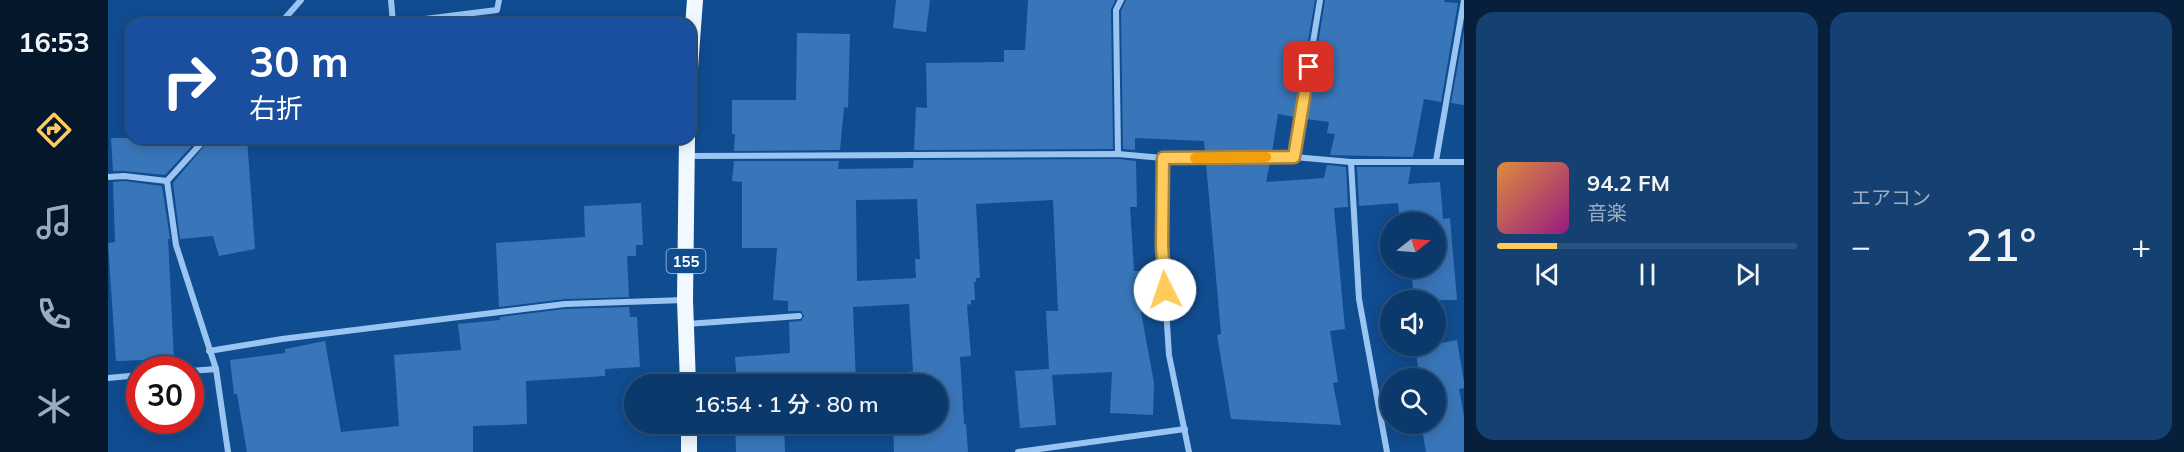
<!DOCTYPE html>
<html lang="ja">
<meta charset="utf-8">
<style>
:root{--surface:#0c396c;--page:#154072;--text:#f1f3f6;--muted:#9aacc2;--line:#2c537f;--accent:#ffcb5c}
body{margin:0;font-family:Mulish,"Noto Sans JP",sans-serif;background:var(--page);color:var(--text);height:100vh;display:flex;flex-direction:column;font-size:22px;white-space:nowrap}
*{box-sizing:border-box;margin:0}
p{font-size:20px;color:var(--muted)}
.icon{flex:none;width:33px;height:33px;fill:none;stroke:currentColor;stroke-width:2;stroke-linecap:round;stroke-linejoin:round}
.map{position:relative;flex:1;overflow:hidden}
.panel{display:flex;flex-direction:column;gap:12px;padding:12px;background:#071f3b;width:720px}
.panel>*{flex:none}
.top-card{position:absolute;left:18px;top:18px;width:570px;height:126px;border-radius:18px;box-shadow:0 3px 15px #0003,0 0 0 2px var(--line);background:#1a4fa0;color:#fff;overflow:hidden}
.needle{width:39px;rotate:73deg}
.fabs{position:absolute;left:1272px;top:212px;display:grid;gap:12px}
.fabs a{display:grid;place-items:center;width:66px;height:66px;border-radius:50%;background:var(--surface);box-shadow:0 3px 15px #0003,0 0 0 2px var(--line);font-size:30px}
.speed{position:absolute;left:18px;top:356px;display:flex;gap:12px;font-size:30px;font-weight:700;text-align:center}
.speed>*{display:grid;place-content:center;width:78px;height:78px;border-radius:50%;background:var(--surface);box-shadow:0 3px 15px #0003,0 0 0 2px var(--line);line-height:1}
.speed .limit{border:9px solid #d22;background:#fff;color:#111}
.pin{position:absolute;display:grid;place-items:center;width:51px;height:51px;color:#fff;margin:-26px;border-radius:12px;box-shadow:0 3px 9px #0006}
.me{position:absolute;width:66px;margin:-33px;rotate:356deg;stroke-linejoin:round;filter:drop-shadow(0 0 4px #0008)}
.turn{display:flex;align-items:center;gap:21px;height:126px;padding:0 24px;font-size:27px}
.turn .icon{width:78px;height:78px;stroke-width:2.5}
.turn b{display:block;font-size:42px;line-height:51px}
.big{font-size:45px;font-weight:600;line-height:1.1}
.panel .tile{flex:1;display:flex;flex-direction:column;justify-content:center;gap:9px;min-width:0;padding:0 21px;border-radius:18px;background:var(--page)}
.song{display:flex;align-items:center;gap:18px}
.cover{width:72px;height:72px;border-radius:9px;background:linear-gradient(135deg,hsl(30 70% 55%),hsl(310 70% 35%))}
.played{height:6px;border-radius:3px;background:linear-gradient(90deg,var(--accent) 20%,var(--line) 20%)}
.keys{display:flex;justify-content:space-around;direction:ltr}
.heat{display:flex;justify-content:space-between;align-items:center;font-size:33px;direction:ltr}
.panel .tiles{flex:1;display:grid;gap:12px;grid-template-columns:repeat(2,1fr)}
.trip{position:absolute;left:516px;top:374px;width:324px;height:60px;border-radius:30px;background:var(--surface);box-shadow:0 3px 15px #0003,0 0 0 2px var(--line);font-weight:600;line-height:60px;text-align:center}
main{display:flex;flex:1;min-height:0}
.dock{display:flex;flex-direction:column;width:108px;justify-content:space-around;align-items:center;background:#05172b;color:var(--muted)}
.dock .icon{width:42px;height:42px}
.dock .selected{color:var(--accent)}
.dock b{font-size:27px;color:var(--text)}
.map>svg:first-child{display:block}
.building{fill:#3976b9;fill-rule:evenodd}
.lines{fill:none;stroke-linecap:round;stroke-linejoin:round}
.minor{stroke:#9ac5f3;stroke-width:6}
.trunk{stroke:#f2f8ff;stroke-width:16}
.route-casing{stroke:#a6843c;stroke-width:15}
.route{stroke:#ffcb5c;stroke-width:10}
.slow{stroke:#f59e0b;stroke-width:10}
.labels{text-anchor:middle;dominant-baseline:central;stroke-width:6;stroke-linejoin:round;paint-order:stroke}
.shield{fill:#104c90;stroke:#b7c9de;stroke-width:1.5}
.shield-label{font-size:15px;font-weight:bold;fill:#fff}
</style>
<main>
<nav class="dock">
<b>16:53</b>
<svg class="icon selected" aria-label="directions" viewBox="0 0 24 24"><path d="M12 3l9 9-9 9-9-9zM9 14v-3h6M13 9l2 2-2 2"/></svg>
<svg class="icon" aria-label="music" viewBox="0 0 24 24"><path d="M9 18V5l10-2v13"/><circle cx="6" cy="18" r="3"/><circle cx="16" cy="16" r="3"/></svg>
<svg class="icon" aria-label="phone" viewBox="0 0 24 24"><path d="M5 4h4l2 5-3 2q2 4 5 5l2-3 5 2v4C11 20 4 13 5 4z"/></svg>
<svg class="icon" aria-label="climate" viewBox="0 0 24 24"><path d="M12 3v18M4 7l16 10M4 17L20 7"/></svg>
</nav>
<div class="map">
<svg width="1356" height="452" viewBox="0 0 1356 452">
<rect width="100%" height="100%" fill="#104c90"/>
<g class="building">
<polygon points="788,0 822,0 818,32 785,28"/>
<polygon points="920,0 1007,0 1003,10 1005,149 806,150 808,107 819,108 818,63 896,62 896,50 917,50"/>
<polygon points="1018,0 1207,0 1187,117 1170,114 1164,152 1097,152 1096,141 1027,138 1027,150 1015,149 1013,11"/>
<polygon points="1217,0 1337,0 1336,2 1350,3 1333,102 1316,99 1305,157 1222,155 1227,134 1219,133 1221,122 1198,119"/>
<polygon points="1356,31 1356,105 1343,103"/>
<polygon points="689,33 742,34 740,108 736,107 732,150 626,151 627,134 624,134 624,100 688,100"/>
<polygon points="3,138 91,138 57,175 16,171 5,171"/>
<polygon points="103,138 139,138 147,249 111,256 105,236 72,239 65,183"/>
<path d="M1010 159 1028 161 1029 207H1022L1026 271H1041L1042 311 1033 312 1046 383 1045 415 1002 413 1004 372 944 375 948 425 912 428 907 371 941 369 938 311H950L945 200 868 204 872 278H868V282H866L867 300H863V304L859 305 863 356 852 357 856 424H858L860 452H786L785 423H830V384H801L800 372 805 371 801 304 745 307 748 384H629L627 357 682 353 681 322 693 321 696 316 693 311H680V301L665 300 669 248H634V182L624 181 626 161H731L730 169 805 168 806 160ZM809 199 812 259H807L808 278 749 281 748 200Z"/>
<polygon points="1162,162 1158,182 1216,178 1219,165 1238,167 1240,207 1226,208 1237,329 1222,331 1230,382 1225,383 1233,425 1123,419 1109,335 1113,334 1098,163"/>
<polygon points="1249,167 1303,167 1300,184 1332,182 1335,219 1342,218 1349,300 1306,300 1303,267 1328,267 1328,222 1292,222 1290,203 1251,206"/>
<polygon points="16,181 54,186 62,239 60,239 66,359 8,361 0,243 7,242 5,182"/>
<polygon points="533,203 535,245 528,245 528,256 519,256 521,297 457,299 391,307 388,243 477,237 476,206"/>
<polygon points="521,307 522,317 529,317 532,367 497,369 497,376 418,381 419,424 365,426 365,452 139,452 129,394 126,394 122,360 177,353 177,349 217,341 233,432 291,426 286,355 353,350 350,324 392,320 392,317 457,309"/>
<polygon points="1349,340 1356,382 1356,388 1351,389 1356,416 1356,452 1318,452 1313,423 1328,423 1328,378 1312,378 1307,348"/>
<polygon points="627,423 676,423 677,452 628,452"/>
</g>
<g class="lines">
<g class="minor">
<polyline points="283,0 285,23 389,10 391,0"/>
<polyline points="172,24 193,0"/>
<polyline points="98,138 59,181 68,245 108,369 120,452"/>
<polyline points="1010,154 1008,10 1013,0"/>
<polyline points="579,156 1010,154 1055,158 1186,157 1243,162 1356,162"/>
<polyline points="1186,157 1212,0"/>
<polyline points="1055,158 1054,246 1061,355 1081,452"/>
<polyline points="1328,161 1356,0"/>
<polyline points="1243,162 1251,299 1279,452"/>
<polyline points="0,177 16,176 59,181"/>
<polyline points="579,324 691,316"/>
<polyline points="101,351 174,339 457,304 577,300"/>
<polyline points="82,371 108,369"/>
<polyline points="0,378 32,375"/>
<polyline points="910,452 1077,429"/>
</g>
<g class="trunk">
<polyline points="582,68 587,0"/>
<polyline points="579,138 577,300 580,384"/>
<polyline points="581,423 581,452"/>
</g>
</g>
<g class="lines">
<g class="route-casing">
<polyline id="route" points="1057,290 1054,246 1055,158 1186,157 1201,67"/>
</g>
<use href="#route" class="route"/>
<polyline class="slow" points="1087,158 1158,157"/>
</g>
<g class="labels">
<rect class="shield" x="558.5" y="249" width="39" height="24" rx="4.5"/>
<g class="shield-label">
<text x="578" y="261">155</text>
</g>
</g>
</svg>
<div class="fabs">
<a><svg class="needle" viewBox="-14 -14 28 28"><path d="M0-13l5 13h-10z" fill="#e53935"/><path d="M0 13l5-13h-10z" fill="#9aacc2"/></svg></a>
<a><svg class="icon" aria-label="sound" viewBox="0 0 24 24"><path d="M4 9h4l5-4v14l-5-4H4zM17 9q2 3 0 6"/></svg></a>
<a><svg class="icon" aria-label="search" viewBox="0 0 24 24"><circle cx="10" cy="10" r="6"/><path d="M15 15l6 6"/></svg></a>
</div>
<div class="speed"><div class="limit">30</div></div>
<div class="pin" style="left:1201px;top:67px;background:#d93025"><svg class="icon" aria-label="arrive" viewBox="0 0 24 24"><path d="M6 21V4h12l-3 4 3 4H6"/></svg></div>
<svg class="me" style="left:1057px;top:290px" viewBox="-20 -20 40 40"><circle r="19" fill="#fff"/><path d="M0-13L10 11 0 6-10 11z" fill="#ffcb5c"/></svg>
<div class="trip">16:54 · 1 分 · 80 m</div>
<div class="top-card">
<div class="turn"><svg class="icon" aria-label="right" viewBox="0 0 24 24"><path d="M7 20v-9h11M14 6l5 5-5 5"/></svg><div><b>30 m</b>右折</div></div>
</div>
</div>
<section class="panel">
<div class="tiles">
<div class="tile">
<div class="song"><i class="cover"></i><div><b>94.2 FM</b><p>音楽</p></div></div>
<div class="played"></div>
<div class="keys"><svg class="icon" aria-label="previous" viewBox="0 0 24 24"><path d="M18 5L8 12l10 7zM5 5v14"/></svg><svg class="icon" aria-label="pause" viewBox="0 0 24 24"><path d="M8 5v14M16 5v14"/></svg><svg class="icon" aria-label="next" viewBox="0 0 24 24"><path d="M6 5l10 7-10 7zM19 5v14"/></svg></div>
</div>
<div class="tile"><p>エアコン</p>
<div class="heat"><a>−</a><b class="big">21°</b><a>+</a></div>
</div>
</div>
</section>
</main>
